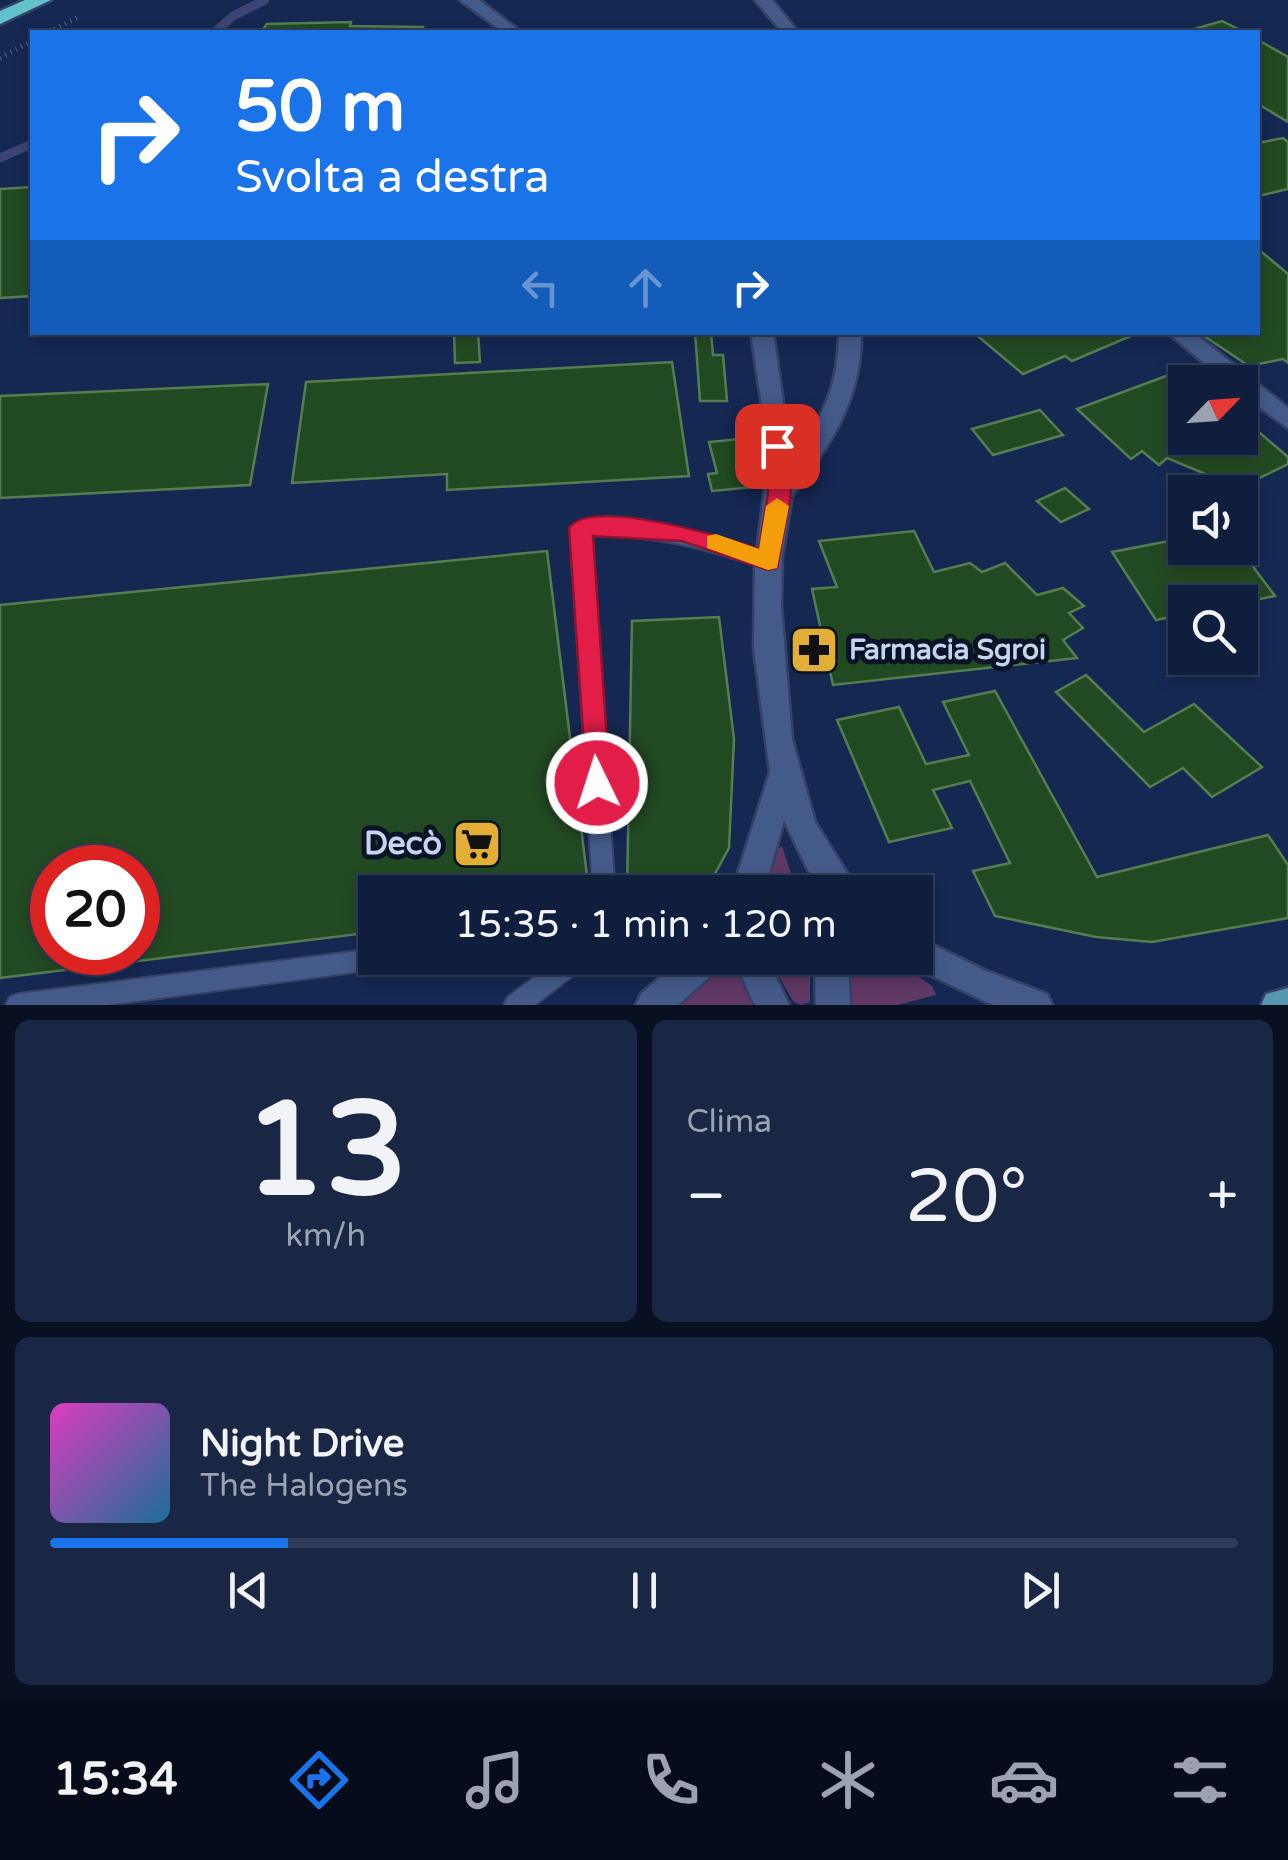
<!DOCTYPE html>
<html lang="it">
<meta charset="utf-8">
<style>
:root{--surface:#101e3e;--page:#192745;--text:#f1f3f6;--muted:#9ca2b0;--line:#303c58;--accent:#1a73e8}
body{margin:0;font-family:"Varela Round",sans-serif;background:var(--page);color:var(--text);height:100vh;display:flex;flex-direction:column;font-size:38px;white-space:nowrap}
*{box-sizing:border-box;margin:0}
p{font-size:32px;color:var(--muted)}
.icon{flex:none;width:55px;height:55px;fill:none;stroke:currentColor;stroke-width:2;stroke-linecap:round;stroke-linejoin:round}
.map{position:relative;height:1005px;overflow:hidden}
.drawer{display:flex;flex-direction:column;gap:15px;padding:15px;background:#091022;flex:1}
.drawer>*{flex:none}
.top-card{position:absolute;left:30px;top:30px;width:1230px;height:305px;border-radius:0px;box-shadow:0 5px 15px #0003,0 0 0 2px var(--line);background:#1a73e8;color:#fff;overflow:hidden}
.needle{width:65px;rotate:65deg}
.fabs{position:absolute;left:1168px;top:365px;display:grid;gap:20px}
.fabs a{display:grid;place-items:center;width:90px;height:90px;border-radius:0px;background:var(--surface);box-shadow:0 5px 15px #0003,0 0 0 2px var(--line);font-size:50px}
.speed{position:absolute;left:30px;top:845px;display:flex;gap:20px;font-size:50px;font-weight:700;text-align:center}
.speed>*{display:grid;place-content:center;width:130px;height:130px;border-radius:50%;background:var(--surface);box-shadow:0 5px 15px #0003,0 0 0 2px var(--line);line-height:1}
.speed .limit{border:15px solid #d22;background:#fff;color:#111}
.pin{position:absolute;display:grid;place-items:center;width:85px;height:85px;color:#fff;margin:-42px;border-radius:20px;box-shadow:0 5px 15px #0006}
.me{position:absolute;width:110px;margin:-55px;rotate:356deg;stroke-linejoin:round;filter:drop-shadow(0 0 8px #0008)}
.turn{display:flex;align-items:center;gap:35px;height:210px;padding:0 40px;font-size:45px}
.turn .icon{width:130px;height:130px;stroke-width:2.5}
.turn b{display:block;font-size:70px;line-height:85px}
.lanes{display:flex;align-items:center;height:95px;padding:0 40px;background:#0003;justify-content:center;gap:50px;direction:ltr}
.lanes .off{opacity:.35}
.big{font-size:75px;font-weight:600;line-height:1.1}
.drawer .widget{flex:1;display:flex;flex-direction:column;justify-content:center;gap:15px;min-width:0;padding:0 35px;border-radius:15px;background:var(--page)}
.drawer .dial{align-items:center;gap:0}
.dial b{font-size:130px;line-height:1}
.song{display:flex;align-items:center;gap:30px}
.cover{width:120px;height:120px;border-radius:15px;background:linear-gradient(135deg,hsl(310 70% 55%),hsl(200 70% 35%))}
.played{height:10px;border-radius:5px;background:linear-gradient(90deg,var(--accent) 20%,var(--line) 20%)}
.keys{display:flex;justify-content:space-around;direction:ltr}
.heat{display:flex;justify-content:space-between;align-items:center;font-size:55px;direction:ltr}
.drawer .tiles{flex:1;display:grid;gap:15px;grid-template-columns:1fr 1fr}
.widget:last-child{grid-column:span 2}
.trip{position:absolute;left:358px;top:875px;width:575px;height:100px;border-radius:0px;background:var(--surface);box-shadow:0 5px 15px #0003,0 0 0 2px var(--line);font-weight:600;line-height:100px;text-align:center}
.tab-bar{display:flex;height:160px;justify-content:space-around;align-items:center;background:#060c19;color:var(--muted)}
.tab-bar .icon{width:70px;height:70px}
.tab-bar .on{color:var(--accent)}
.tab-bar b{font-size:45px;color:var(--text)}
.map>svg:first-child{display:block}
.green{fill:#5f3864}
.lines{fill:none;stroke-linecap:round;stroke-linejoin:round}
.stream{stroke:#3b4475;stroke-width:9}
.building{fill:#224a22;stroke:#547e52;stroke-width:2.5;fill-rule:evenodd}
.service-casing{stroke:#354266;stroke-width:4}
.minor-casing{stroke:#354266;stroke-width:5}
.tertiary-casing{stroke:#354266;stroke-width:5}
.primary-casing{stroke:#354266;stroke-width:5}
.motorway-casing{stroke:#354266;stroke-width:5}
.path{stroke:#56678b;stroke-width:5;stroke-dasharray:1 5;stroke-linecap:butt}
.service{fill:#445b8a;fill-rule:evenodd}
.minor{fill:#445b8a;fill-rule:evenodd}
.tertiary{fill:#445b8a;fill-rule:evenodd}
.primary{fill:#5698b0;fill-rule:evenodd}
.motorway{fill:#62c1ca;fill-rule:evenodd}
.route{fill:#e11d48;stroke:#92132f;stroke-width:2.5}
.slow{fill:#f59e0b}
.labels{text-anchor:middle;dominant-baseline:central;stroke-width:10;stroke-linejoin:round;paint-order:stroke}
.poi-label{font-size:28px;font-weight:bold;fill:#c6d4ef;stroke:#0a1325;text-anchor:start}
.near-poi-label{font-size:32px;font-weight:bold;fill:#c6d4ef;stroke:#0a1325;text-anchor:end}
</style>
<div class="map">
<svg width="1288" height="1005" viewBox="0 0 1288 1005">
<rect width="100%" height="100%" fill="#152852"/>
<g class="green">
<polygon points="782,846 797,892 766,892 776,850"/>
<polygon points="723,958 733,963 753,1005 679,1005"/>
<polygon points="768,958 810,958 810,1002 801,1005 793,1001"/>
<polygon points="847,958 891,958 932,986 936,995 898,1005 852,1005"/>
</g>
<g class="lines">
<g class="stream">
<polyline points="215,32 233,16 265,0"/>
<polyline points="0,158 32,144"/>
</g>
</g>
<g class="building">
<polygon points="1222,21 1244,32 1184,32"/>
<polygon points="351,22 350,26 423,27 423,32 261,32 267,24"/>
<polygon points="1258,40 1288,57 1288,122 1258,104"/>
<polygon points="1283,138 1288,142 1288,189 1258,196 1258,143"/>
<polygon points="32,187 32,296 0,298 0,189"/>
<polygon points="1258,249 1288,274 1288,363 1283,359 1249,366 1198,332 1258,332"/>
<polygon points="454,332 478,332 480,362 455,363"/>
<polygon points="695,332 711,332 713,355 723,355 727,401 700,401"/>
<polygon points="973,332 1137,332 1138,333 1072,361 1065,356 1023,374"/>
<polygon points="672,362 689,476 447,490 447,474 292,483 306,382"/>
<polygon points="1185,369 1201,382 1185,382 1185,438 1240,438 1240,416 1288,457 1288,464 1239,488 1167,458 1159,465 1142,451 1131,459 1077,409"/>
<polygon points="268,384 250,485 0,498 0,396"/>
<polygon points="1040,410 1063,435 993,455 972,429"/>
<polygon points="749,438 764,486 712,491 708,474 717,473 709,442"/>
<polygon points="1065,488 1089,509 1061,522 1037,501"/>
<polygon points="914,531 934,572 970,563 982,572 1005,563 1037,595 1063,588 1084,606 1069,613 1083,628 1063,640 1077,658 833,685 812,589 837,587 819,541"/>
<polygon points="1185,538 1185,548 1239,548 1275,596 1240,603 1185,602 1185,614 1156,620 1112,552"/>
<path d="M547 551 589 892H375V932L0 978V605ZM52 868H138V952H52Z"/>
<polygon points="719,617 734,739 729,848 705,892 627,892 632,621"/>
<polygon points="1086,675 1144,732 1194,704 1262,767 1212,797 1183,768 1150,787 1056,692"/>
<polygon points="995,691 1097,877 1268,835 1288,865 1288,918 1152,942 1096,937 995,916 973,871 1010,863 970,781 933,790 952,828 889,842 837,720 899,707 926,764 969,755 943,702"/>
</g>
<g class="lines">
<g class="service-casing">
<g id="service">
<path d="M580 522C649 522 710 534 774 557L777 562 774 567 768 569C702 548 660 535 589 535L615 892H593L571 528Z"/>
<polygon points="375,949 375,958 403,958 400,966 107,1005 6,1005 10,997 18,994"/>
<polygon points="559,958 589,958 585,966 535,1005 504,1005 508,997"/>
</g>
</g>
<g class="minor-casing">
<g id="minor">
<polygon points="755,0 772,0 798,32 782,32"/>
<path d="M839 332H861C862 401 828 449 788 501H770L767 495C805 432 838 415 839 332Z"/>
<polygon points="1167,332 1193,332 1288,408 1288,428 1240,393 1240,382 1227,382"/>
</g>
</g>
<g class="tertiary-casing">
<g id="tertiary">
<polygon points="460,0 479,0 521,32 503,32"/>
<polygon points="751,332 773,332 790,452 791,501 782,557 781,606 792,739 815,822 859,892 825,892 808,870 784,820 764,892 732,892 770,772 754,649 755,567 767,471 763,412"/>
<polygon points="915,936 984,970 1047,994 1052,1005 993,1005 903,962 901,958 915,958"/>
<polygon points="682,958 723,958 718,969 678,1005 636,1005 641,994"/>
<polygon points="733,958 767,958 789,1005 755,1005"/>
<polygon points="815,958 848,958 850,1005 816,1005"/>
</g>
</g>
<g class="primary-casing">
<polygon id="primary" points="1288,988 1288,1005 1261,1005 1266,994"/>
</g>
<g class="motorway-casing">
<polygon id="motorway" points="25,0 51,0 0,24 0,11"/>
</g>
<g class="path">
<polyline points="49,32 79,17"/>
<polyline points="0,58 32,41"/>
</g>
<use href="#service" class="service"/>
<use href="#minor" class="minor"/>
<use href="#tertiary" class="tertiary"/>
<use href="#primary" class="primary"/>
<use href="#motorway" class="motorway"/>
</g>
<path class="route" d="M777 439 788 446 791 494 777 568 768 570 682 541 593 536 610 783 606 791H587L569 528C592 496 726 538 759 549L768 494 766 446Z"/>
<polygon class="slow" points="777,498 789,506 777,568 768,570 707,548 707,536 716,534 759,549 766,506"/>
<defs>
<g id="pharmacy-square" transform="scale(2.5)"><rect x="-9" y="-9" width="18" height="18" rx="4" fill="#e3ae35" stroke="#0a1325"/><path d="M-2-6h4v4h4v4h-4v4h-4v-4h-4v-4h4Z" fill="#111"/></g>
<g id="supermarket-square" transform="scale(2.5)"><rect x="-9" y="-9" width="18" height="18" rx="4" fill="#e3ae35" stroke="#0a1325"/><path d="M-6-5.5h2.5l.6 2H6L4.5 2H-2.5L-4.4-4H-6ZM-1.5 3.2a1.3 1.3 0 1 0 .1 0ZM3 3.2a1.3 1.3 0 1 0 .1 0Z" fill="#111"/></g>
</defs>
<g fill-rule="evenodd">
<use href="#pharmacy-square" x="814" y="650"/>
<use href="#supermarket-square" x="477" y="844"/>
</g>
<g class="labels">
<g class="poi-label">
<text x="849" y="650">Farmacia Sgroi</text>
</g>
<g class="near-poi-label">
<text x="442" y="844">Decò</text>
</g>
</g>
</svg>
<div class="fabs">
<a><svg class="needle" viewBox="-14 -14 28 28"><path d="M0-13l5 13h-10z" fill="#e53935"/><path d="M0 13l5-13h-10z" fill="#9ca2b0"/></svg></a>
<a><svg class="icon" aria-label="sound" viewBox="0 0 24 24"><path d="M4 9h4l5-4v14l-5-4H4zM17 9q2 3 0 6"/></svg></a>
<a><svg class="icon" aria-label="search" viewBox="0 0 24 24"><circle cx="10" cy="10" r="6"/><path d="M15 15l6 6"/></svg></a>
</div>
<div class="speed"><div class="limit">20</div></div>
<div class="pin" style="left:777px;top:446px;background:#d93025"><svg class="icon" aria-label="arrive" viewBox="0 0 24 24"><path d="M6 21V4h12l-3 4 3 4H6"/></svg></div>
<svg class="me" style="left:597px;top:783px" viewBox="-20 -20 40 40"><circle r="17" fill="#e11d48" stroke="#fff" stroke-width="3"/><path d="M0-11L8 9 0 5-8 9z" fill="#fff"/></svg>
<div class="trip">15:35 · 1 min · 120 m</div>
<div class="top-card">
<div class="turn"><svg class="icon" aria-label="right" viewBox="0 0 24 24"><path d="M7 20v-9h11M14 6l5 5-5 5"/></svg><div><b>50 m</b>Svolta a destra</div></div>
<div class="lanes"><svg class="icon off" aria-label="left" viewBox="0 0 24 24"><path d="M17 20v-9H6M10 6l-5 5 5 5"/></svg><svg class="icon off" aria-label="ahead" viewBox="0 0 24 24"><path d="M12 20V5M6 11l6-6 6 6"/></svg><svg class="icon" aria-label="right" viewBox="0 0 24 24"><path d="M7 20v-9h11M14 6l5 5-5 5"/></svg></div>
</div>
</div>
<section class="drawer">
<div class="tiles">
<div class="widget dial"><b>13</b><p>km/h</p></div>
<div class="widget"><p>Clima</p>
<div class="heat"><a>−</a><b class="big">20°</b><a>+</a></div>
</div>
<div class="widget">
<div class="song"><i class="cover"></i><div><b>Night Drive</b><p>The Halogens</p></div></div>
<div class="played"></div>
<div class="keys"><svg class="icon" aria-label="previous" viewBox="0 0 24 24"><path d="M18 5L8 12l10 7zM5 5v14"/></svg><svg class="icon" aria-label="pause" viewBox="0 0 24 24"><path d="M8 5v14M16 5v14"/></svg><svg class="icon" aria-label="next" viewBox="0 0 24 24"><path d="M6 5l10 7-10 7zM19 5v14"/></svg></div>
</div>
</div>
</section>
<nav class="tab-bar">
<b>15:34</b>
<svg class="icon on" aria-label="directions" viewBox="0 0 24 24"><path d="M12 3l9 9-9 9-9-9zM9 14v-3h6M13 9l2 2-2 2"/></svg>
<svg class="icon" aria-label="music" viewBox="0 0 24 24"><path d="M9 18V5l10-2v13"/><circle cx="6" cy="18" r="3"/><circle cx="16" cy="16" r="3"/></svg>
<svg class="icon" aria-label="phone" viewBox="0 0 24 24"><path d="M5 4h4l2 5-3 2q2 4 5 5l2-3 5 2v4C11 20 4 13 5 4z"/></svg>
<svg class="icon" aria-label="climate" viewBox="0 0 24 24"><path d="M12 3v18M4 7l16 10M4 17L20 7"/></svg>
<svg class="icon" aria-label="car" viewBox="0 0 24 24"><path d="M5 17H2v-5l4-1 3-4h7l3 4 3 1v5h-3M9 17h6M6 11h13"/><circle cx="7" cy="17" r="2"/><circle cx="17" cy="17" r="2"/></svg>
<svg class="icon" aria-label="filters" viewBox="0 0 24 24"><path d="M4 7h16M4 17h16"/><circle cx="9" cy="7" r="2"/><circle cx="15" cy="17" r="2"/></svg>
</nav>
